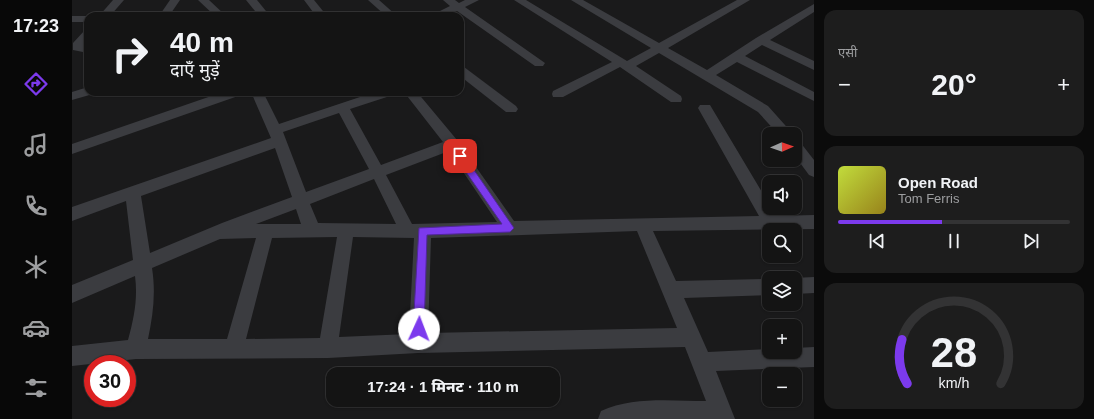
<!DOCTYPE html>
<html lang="hi">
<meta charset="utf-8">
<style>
:root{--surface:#141414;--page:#1d1d1d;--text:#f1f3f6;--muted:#9d9ea0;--line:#333334;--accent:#7c3aed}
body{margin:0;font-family:Helvetica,"Noto Sans Devanagari",sans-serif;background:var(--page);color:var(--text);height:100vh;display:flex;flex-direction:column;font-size:15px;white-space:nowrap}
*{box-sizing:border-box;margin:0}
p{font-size:13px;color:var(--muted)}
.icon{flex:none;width:22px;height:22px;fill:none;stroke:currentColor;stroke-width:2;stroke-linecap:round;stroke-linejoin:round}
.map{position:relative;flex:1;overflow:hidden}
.details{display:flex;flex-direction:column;gap:10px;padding:10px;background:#0b0b0b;width:280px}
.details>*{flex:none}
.top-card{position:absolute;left:12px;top:12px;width:380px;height:84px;border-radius:12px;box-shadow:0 1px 3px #0004,0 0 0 1px var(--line);background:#141414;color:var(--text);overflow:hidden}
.needle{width:26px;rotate:88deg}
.buttons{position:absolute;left:690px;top:127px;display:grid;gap:8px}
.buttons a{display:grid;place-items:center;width:40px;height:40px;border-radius:8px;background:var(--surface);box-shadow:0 1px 3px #0004,0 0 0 1px var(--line);font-size:20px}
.speed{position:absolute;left:12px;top:355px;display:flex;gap:8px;font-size:20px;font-weight:700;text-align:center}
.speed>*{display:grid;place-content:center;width:52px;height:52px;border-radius:50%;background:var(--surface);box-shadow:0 1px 3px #0004,0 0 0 1px var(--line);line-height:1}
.speed .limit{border:6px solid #d22;background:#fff;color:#111}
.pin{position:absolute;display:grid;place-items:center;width:34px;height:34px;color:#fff;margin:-17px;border-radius:8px;box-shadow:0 2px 6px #0006}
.me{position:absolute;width:44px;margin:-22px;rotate:2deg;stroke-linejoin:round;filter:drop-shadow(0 0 3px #0008)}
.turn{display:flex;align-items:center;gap:14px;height:84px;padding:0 20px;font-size:18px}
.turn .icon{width:52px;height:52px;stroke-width:2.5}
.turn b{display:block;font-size:28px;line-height:34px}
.big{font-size:30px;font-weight:800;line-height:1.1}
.details .tile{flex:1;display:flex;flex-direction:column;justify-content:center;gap:6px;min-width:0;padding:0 14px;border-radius:12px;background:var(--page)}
.details .dial{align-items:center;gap:0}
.dial svg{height:104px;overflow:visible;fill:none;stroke:var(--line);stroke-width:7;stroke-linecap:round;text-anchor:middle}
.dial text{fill:var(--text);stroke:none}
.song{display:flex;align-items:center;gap:12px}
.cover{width:48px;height:48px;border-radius:6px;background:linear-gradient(135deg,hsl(70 70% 55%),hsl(50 70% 35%))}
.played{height:4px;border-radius:2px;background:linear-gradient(90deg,var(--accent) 45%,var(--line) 45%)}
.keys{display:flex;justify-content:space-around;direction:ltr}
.heat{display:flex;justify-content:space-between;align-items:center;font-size:22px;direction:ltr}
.trip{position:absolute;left:254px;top:367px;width:234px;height:40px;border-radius:12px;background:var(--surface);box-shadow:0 1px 3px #0004,0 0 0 1px var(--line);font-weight:800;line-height:40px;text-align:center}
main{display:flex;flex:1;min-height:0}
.tabs{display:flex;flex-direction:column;width:72px;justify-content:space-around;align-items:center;background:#080808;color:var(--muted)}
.tabs .icon{width:28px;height:28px}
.tabs .current{color:var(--accent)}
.tabs b{font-size:18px;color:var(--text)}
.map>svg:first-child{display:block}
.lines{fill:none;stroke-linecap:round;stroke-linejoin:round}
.minor{fill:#3b3c40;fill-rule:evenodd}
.route{fill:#7c3aed;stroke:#51269a}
</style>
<main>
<nav class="tabs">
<b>17:23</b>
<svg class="icon current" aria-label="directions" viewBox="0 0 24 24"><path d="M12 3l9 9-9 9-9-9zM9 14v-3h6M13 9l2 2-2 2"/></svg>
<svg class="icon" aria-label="music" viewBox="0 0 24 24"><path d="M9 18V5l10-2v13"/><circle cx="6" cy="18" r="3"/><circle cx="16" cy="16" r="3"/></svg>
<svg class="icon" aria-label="phone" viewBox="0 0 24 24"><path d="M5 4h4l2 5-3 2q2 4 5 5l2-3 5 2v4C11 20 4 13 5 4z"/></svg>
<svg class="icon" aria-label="climate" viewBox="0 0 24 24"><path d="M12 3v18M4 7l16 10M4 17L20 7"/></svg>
<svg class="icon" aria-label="car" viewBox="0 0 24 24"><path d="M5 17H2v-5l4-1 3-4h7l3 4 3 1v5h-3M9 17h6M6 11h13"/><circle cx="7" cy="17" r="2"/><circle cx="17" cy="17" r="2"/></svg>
<svg class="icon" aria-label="filters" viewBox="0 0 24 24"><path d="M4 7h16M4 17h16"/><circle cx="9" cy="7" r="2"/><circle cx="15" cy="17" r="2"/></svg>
</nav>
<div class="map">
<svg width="742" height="419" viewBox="0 0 742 419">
<rect width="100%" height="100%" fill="#1a1a1b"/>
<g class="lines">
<g class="minor">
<polygon points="41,0 52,0 38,16 27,16"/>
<polygon points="98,0 108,0 97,16 87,16"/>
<polygon points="126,0 137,0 154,16 143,16"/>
<polygon points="174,0 185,0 198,16 187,16"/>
<polygon points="232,0 242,0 255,16 244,16"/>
<polygon points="296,0 307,0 325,16 314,16"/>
<polygon points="371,0 383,0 387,3 393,0 407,0 393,7 473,63 471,66 463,66 385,11 372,16 358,16 378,6"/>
<polygon points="442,0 454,0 555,61 579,48 499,0 511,0 587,43 665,0 678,0 596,48 635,70 684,38 742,4 742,12 698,40 742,61 742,70 690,45 673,56 742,92 742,101 665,62 644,75 696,106 721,134 706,134 686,112 587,53 564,66 609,96 610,99 609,102 599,102 548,67 491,97 481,97 480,94 481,91 540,62"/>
<polygon points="0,16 17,16 16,22 0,22"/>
<polygon points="16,30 16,40 11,46 16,47 16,53 1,50 1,43 12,31"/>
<polygon points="388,66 392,67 444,106 446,109 444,112 434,112 388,76"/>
<polygon points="16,87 16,92 22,92 21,94 0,100 0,92"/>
<polygon points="151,92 170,92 169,95 0,154 0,144"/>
<path d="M179 92H191L207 124 303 92H322L321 95 278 109 309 165 371 142 332 92H345L385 140 442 221 687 216 626 108 628 105H638L697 204V208H700L704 216 742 215V229L581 231 604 281 697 279V295L612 298 636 352 697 349V352H723V348L742 347V367L644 371 663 419H526L529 411C561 396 601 401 634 401L613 347 346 353 256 358 64 359 0 366V346L56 340C62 318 66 298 63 276L0 303V285L61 260 54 201 0 221V207L199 138ZM267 113 297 169 234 192 211 132ZM203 148 220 197 150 223 78 253 69 196ZM377 151 425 222 340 224 314 175ZM302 179 324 224 246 223 238 204ZM224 209 229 224H184ZM565 231 605 328 356 333 359 238ZM265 237 248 338 174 339 200 238ZM281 237 342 238 337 334 267 337ZM184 238 155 339H76C81 315 84 293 80 268L148 239Z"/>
<polygon points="723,141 728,142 742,160 742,177 737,175 723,156"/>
<polygon points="742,277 742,293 723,294 722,278"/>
</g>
</g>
<polygon class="route" points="388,153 391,154 442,228 438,232 355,235 352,329 351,333 347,334 343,333 341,329 347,228 430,224 385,159 384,156"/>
</svg>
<div class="buttons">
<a><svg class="needle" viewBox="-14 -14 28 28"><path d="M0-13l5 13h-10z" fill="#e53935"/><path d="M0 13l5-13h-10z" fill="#9d9ea0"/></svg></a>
<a><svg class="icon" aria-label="sound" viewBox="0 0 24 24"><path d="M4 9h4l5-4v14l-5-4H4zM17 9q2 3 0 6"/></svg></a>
<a><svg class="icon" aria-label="search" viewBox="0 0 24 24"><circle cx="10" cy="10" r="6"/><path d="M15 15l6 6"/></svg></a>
<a><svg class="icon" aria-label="layers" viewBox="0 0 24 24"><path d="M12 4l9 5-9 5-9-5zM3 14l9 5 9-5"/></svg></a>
<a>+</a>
<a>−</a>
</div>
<div class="speed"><div class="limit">30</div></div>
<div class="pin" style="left:388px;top:156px;background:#d93025"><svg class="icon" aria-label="arrive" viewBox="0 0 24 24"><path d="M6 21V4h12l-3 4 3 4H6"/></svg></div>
<svg class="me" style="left:347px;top:329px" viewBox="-20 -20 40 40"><circle r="19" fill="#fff"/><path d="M0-13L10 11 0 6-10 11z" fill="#7c3aed"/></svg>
<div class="trip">17:24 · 1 मिनट · 110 m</div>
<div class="top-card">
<div class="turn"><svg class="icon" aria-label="right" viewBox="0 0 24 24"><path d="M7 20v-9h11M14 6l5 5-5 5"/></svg><div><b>40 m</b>दाएँ मुड़ें</div></div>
</div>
</div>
<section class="details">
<div class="tile"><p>एसी</p>
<div class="heat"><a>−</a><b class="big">20°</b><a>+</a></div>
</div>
<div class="tile">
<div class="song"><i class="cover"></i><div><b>Open Road</b><p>Tom Ferris</p></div></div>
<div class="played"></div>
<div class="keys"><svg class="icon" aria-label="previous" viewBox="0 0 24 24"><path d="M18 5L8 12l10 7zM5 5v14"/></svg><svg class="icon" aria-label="pause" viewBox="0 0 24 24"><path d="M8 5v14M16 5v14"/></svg><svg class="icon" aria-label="next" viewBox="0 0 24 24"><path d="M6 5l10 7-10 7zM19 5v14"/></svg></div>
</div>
<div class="tile dial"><svg viewBox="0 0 100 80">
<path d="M14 69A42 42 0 1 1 86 69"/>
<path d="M14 69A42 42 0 0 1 10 35" stroke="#7c3aed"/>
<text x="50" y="56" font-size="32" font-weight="700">28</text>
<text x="50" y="72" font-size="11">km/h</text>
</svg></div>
</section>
</main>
